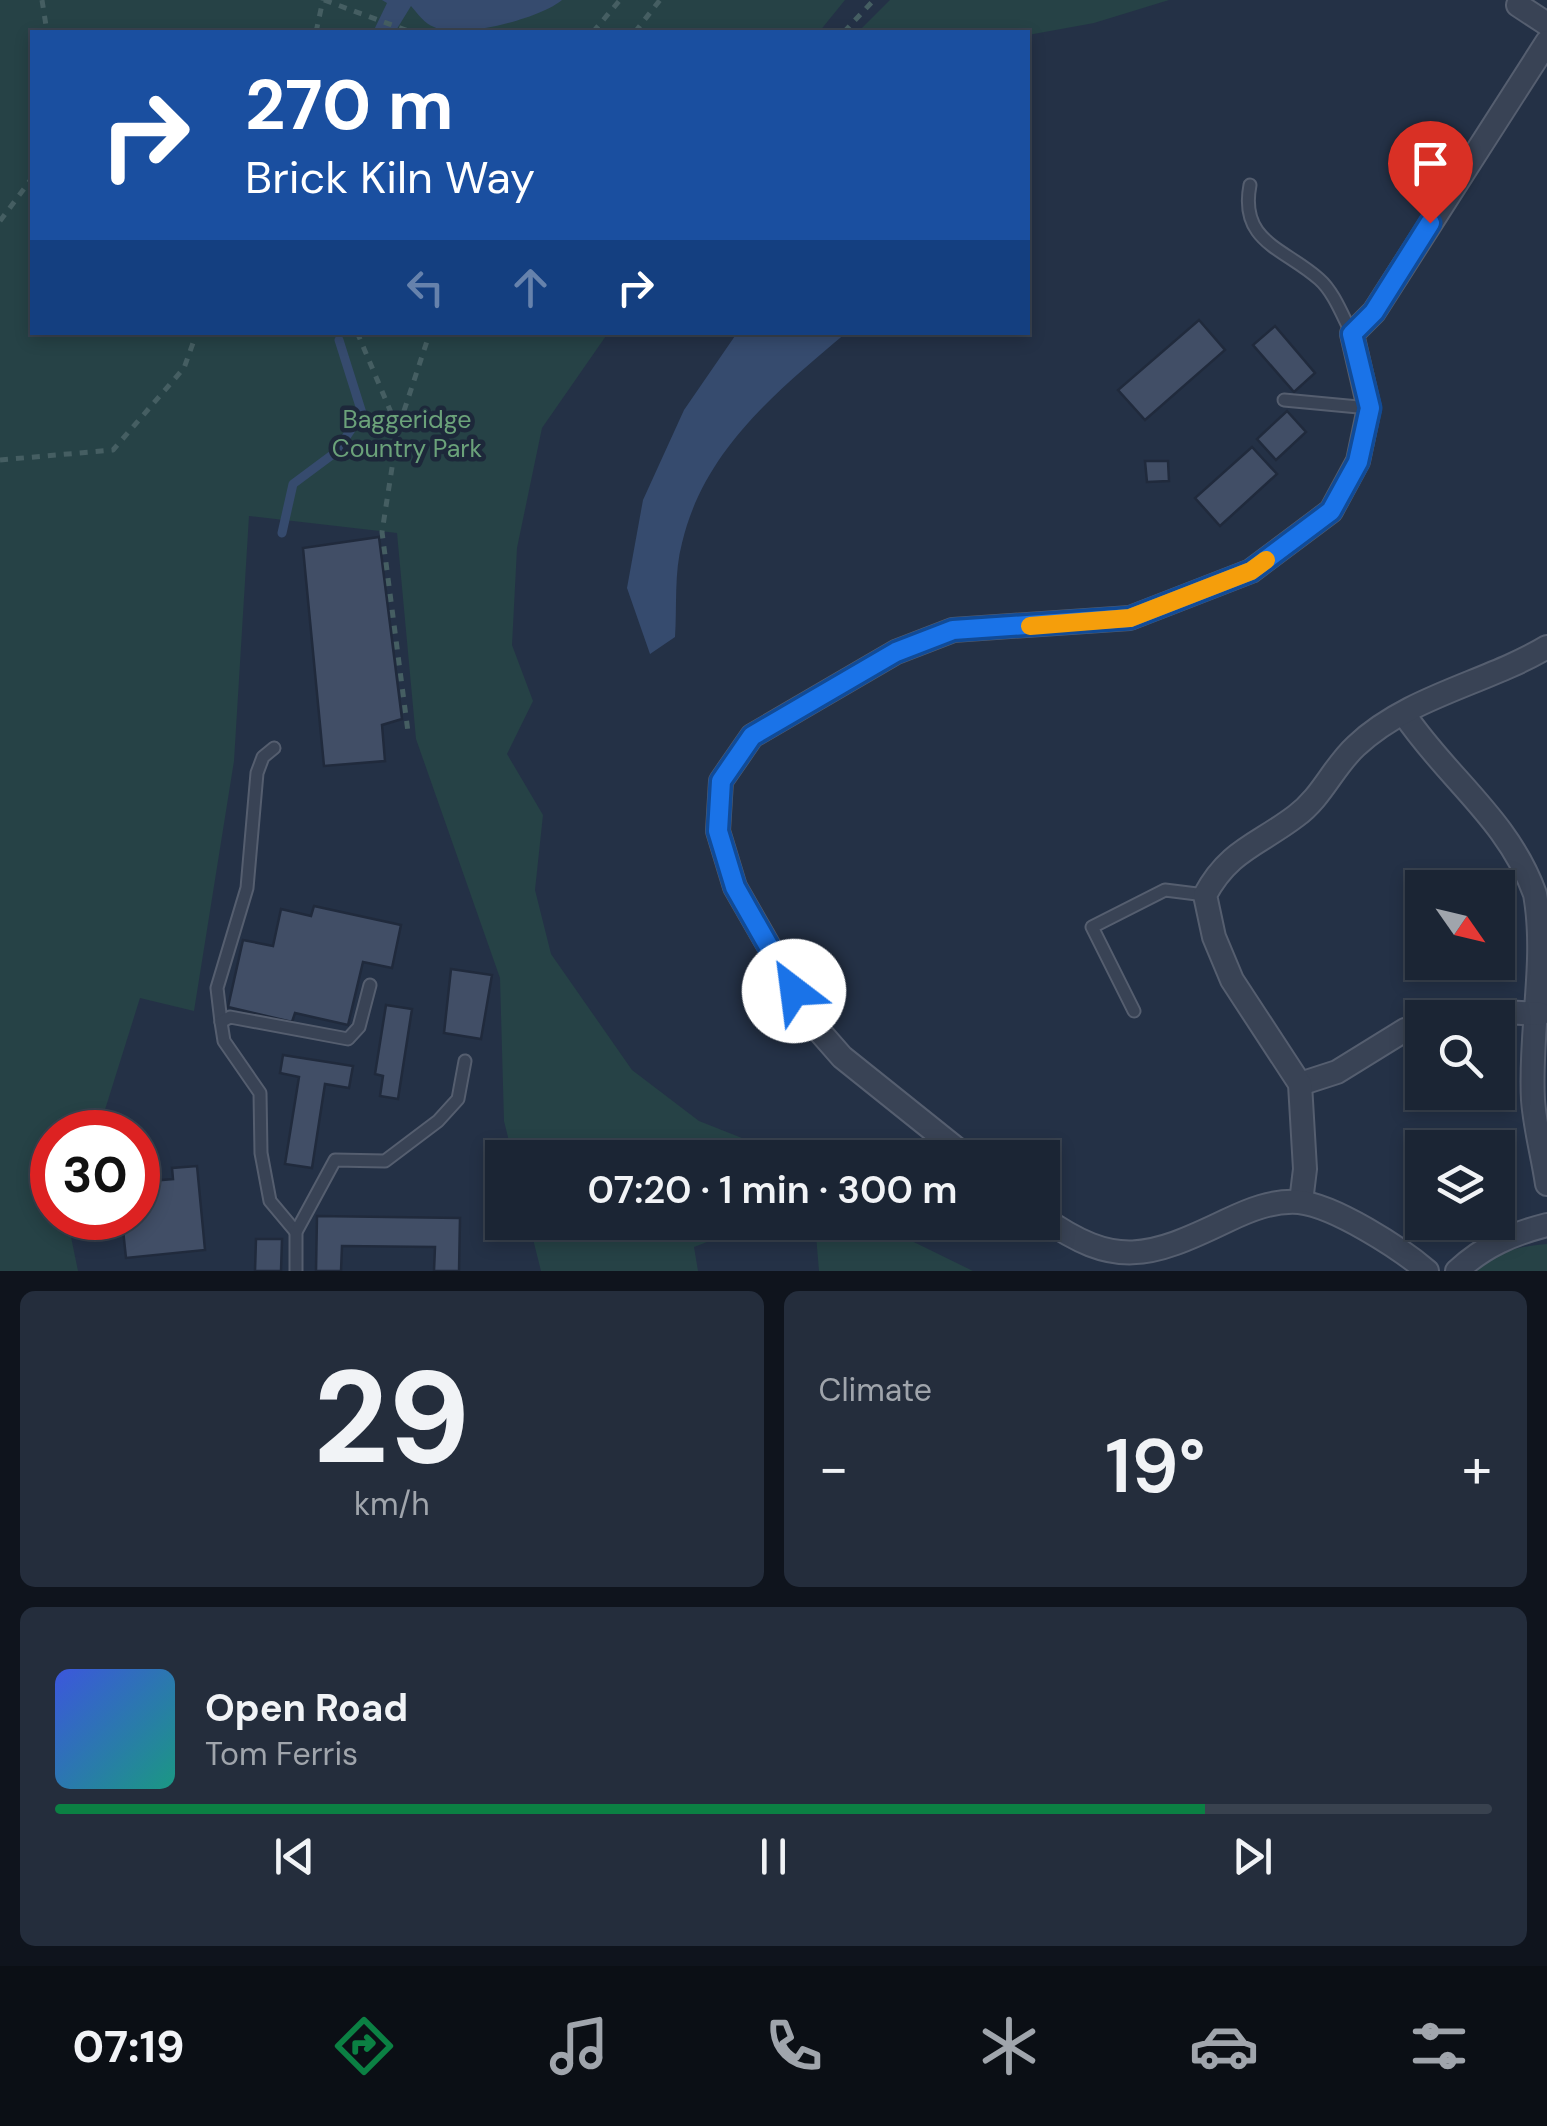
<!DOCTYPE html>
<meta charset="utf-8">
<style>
:root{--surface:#1b2534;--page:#242d3c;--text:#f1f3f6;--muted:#a0a5ac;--line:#39424f;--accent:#0b8043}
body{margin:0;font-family:"DM Sans",sans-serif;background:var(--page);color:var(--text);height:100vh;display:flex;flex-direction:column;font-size:38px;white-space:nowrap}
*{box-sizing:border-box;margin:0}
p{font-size:32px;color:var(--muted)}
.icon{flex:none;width:55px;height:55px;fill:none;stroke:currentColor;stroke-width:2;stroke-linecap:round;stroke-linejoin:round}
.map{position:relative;height:1271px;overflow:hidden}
.side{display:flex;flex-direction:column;gap:20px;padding:20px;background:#0f141d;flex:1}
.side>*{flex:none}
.hud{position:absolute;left:30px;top:30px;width:1000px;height:305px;border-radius:0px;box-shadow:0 5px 15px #0003,0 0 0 2px var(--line);background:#1a4fa0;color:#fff;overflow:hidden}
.needle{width:65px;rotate:124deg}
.tools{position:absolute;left:1405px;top:870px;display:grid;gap:20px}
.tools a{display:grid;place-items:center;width:110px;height:110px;border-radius:0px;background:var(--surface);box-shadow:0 5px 15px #0003,0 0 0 2px var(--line);font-size:50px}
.speed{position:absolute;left:30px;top:1110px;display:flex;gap:20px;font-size:50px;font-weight:700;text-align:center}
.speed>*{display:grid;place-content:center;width:130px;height:130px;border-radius:50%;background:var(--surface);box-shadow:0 5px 15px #0003,0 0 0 2px var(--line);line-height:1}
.speed .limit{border:15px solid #d22;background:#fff;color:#111}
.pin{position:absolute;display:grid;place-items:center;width:85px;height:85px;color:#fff;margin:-102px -42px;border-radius:50% 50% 50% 0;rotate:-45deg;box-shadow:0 0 10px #0007}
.pin .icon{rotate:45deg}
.me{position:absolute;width:110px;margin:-55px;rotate:330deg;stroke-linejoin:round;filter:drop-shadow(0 0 8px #0008)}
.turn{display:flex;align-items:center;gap:35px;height:210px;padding:0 50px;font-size:45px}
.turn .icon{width:130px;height:130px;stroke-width:2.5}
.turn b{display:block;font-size:70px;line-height:85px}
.lanes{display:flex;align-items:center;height:95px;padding:0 50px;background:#0003;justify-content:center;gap:50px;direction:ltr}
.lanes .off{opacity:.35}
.big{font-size:75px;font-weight:600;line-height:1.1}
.side .card{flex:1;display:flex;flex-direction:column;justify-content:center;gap:15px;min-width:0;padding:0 35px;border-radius:15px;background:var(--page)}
.side .dial{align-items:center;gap:0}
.dial b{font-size:130px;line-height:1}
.song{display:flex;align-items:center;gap:30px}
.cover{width:120px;height:120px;border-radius:15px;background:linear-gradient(135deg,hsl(230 70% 55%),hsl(170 70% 35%))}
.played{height:10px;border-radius:5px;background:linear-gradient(90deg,var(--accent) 80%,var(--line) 80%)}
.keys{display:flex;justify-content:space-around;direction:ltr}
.heat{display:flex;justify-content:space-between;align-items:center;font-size:55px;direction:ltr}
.side .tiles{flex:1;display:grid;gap:20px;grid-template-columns:1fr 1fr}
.card:last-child{grid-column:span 2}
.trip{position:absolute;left:485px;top:1140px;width:575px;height:100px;border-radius:0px;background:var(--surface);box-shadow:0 5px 15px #0003,0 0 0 2px var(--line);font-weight:600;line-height:100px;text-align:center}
.tabs{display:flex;height:160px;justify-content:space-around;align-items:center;background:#0b0f15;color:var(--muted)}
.tabs .icon{width:70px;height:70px}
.tabs .selected{color:var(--accent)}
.tabs b{font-size:45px;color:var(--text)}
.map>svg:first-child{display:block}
.green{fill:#264246}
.water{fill:#364b6e}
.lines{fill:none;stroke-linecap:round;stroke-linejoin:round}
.stream{stroke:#364b6e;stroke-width:9}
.building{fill:#414e66;stroke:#202a3c;stroke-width:2.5}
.service-casing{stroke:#555e6f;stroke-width:15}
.minor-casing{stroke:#555e6f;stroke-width:26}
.path{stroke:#455e62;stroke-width:5;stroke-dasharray:8 8;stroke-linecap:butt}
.service{stroke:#394355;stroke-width:11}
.minor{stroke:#394355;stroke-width:22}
.route-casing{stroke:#114b97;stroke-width:25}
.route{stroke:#1a73e8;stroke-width:18}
.slow{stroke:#f59e0b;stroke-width:18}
.labels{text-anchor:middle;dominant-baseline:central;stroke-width:9;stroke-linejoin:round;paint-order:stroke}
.park-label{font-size:25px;fill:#6ba27a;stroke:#1d283a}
</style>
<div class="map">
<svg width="1547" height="1271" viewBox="0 0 1547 1271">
<rect width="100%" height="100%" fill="#243146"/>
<g class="green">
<polygon points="0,0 845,0 819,32 32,32 32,332 608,333 542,428 517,548 512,645 533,701 507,754 543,815 535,890 551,954 632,1070 699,1121 780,1153 845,1152 846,1157 513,1157 504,1121 500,978 416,739 397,533 249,516 234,761 194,1011 140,998 98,1132 52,1132 52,1218 72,1218 69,1227 78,1271 0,1271"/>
<polygon points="890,0 1169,0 1094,23 1028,35 858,32"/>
<polygon points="529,1223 529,1222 757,1223 694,1247 698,1271 541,1271"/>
<polygon points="815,1223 875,1223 973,1271 819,1271"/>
<path d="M1547 1244V1271H1477C1495 1251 1521 1246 1547 1244Z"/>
</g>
<g class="water">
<path d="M382 0H562C541 18 460 40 434 27 425 24 417 13 411 6L395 32H373L387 3Z"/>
<path d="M737 333H846C776 392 704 450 682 543 674 572 677 607 675 637L650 654 627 588 643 500 684 410Z"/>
</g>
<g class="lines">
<polyline class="stream" points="282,533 293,484 336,452 362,413 339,340"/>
</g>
<g class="building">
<polygon points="1199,320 1225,350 1145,420 1118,390"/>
<polygon points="1275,326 1315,373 1294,392 1253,345"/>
<polygon points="1287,411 1306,432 1276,460 1257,439"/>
<polygon points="1252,447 1277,474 1220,526 1195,498"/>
<polygon points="1145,461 1168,461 1169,481 1147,482"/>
<polygon points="379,537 402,719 382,725 385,761 324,766 303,548"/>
<polygon points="314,906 401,925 392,968 363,962 348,1025 295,1013 292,1022 228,1007 243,940 273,946 281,909 311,916"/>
<polygon points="451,969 492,975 481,1039 444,1033"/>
<polygon points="386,1005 412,1009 398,1099 380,1096 383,1076 375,1074"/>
<polygon points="283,1055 353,1066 349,1088 325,1084 312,1168 285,1164 299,1077 280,1073"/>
<polygon points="197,1166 205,1250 126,1258 123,1230 118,1231 116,1218 138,1218 138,1182 173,1179 172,1168"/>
<polygon points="317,1216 460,1218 459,1271 434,1271 435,1247 342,1246 341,1271 316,1271"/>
<polygon points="256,1239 282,1239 281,1271 255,1271"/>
</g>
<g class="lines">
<g class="service-casing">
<g id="service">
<path d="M1250 185C1239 242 1284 248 1319 279 1334 292 1343 317 1352 334"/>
<polyline points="1284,400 1369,408"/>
<polyline points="1134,1011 1092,927 1165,890 1205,895"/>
<polyline points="221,1022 217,988 247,888 257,773 263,757 274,748"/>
<polyline points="296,1232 270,1201 261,1153 260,1093 224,1041 221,1022 230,1017 348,1039 359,1027 370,985"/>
<polyline points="296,1271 296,1232 335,1160 385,1161 438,1121 458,1099 465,1061"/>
</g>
</g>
<g class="minor-casing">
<g id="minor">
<polyline points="1518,5 1547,24"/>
<path d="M1404 714C1446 777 1508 819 1535 894 1547 961 1529 1032 1533 1100 1535 1128 1543 1156 1547 1184"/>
<polyline points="1459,1018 1487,1011 1540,1014"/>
<polyline points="1300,1084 1337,1072 1405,1030 1422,1026"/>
<polyline points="968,1158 842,1057 814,1025 735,887 718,831 721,781 752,736 896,652 953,630 1130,618 1251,571 1331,511 1358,461 1369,408 1352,334 1374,312 1547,42"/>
<path d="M1301 1202 1305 1169 1300 1084 1232 980 1214 937 1205 895C1229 850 1258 845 1296 816 1322 797 1333 767 1356 746 1409 696 1487 683 1547 647"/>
<path d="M1042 1217C1115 1269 1149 1258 1226 1221 1249 1210 1273 1200 1299 1202 1335 1206 1400 1248 1427 1271"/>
<path d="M1457 1271C1484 1246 1512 1234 1547 1225"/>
</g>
</g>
<g class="path">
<polyline points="42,0 47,32"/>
<polyline points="324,0 411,32"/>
<polyline points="316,32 323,0"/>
<polyline points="593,32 620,0"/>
<polyline points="635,32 660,0"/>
<polyline points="844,32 872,2"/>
<polyline points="0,221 32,178"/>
<polyline points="327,332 330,332"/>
<polyline points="357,332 398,429 382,532 408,732"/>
<polyline points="399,426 430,332"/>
<polyline points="0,460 113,450 184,368 197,332"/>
</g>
<use href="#service" class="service"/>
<use href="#minor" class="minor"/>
</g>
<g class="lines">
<g class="route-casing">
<polyline id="route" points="794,991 735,887 718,831 721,781 752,736 896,652 953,630 1130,618 1251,571 1331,511 1358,462 1370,408 1352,334 1374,312 1430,223"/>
</g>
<use href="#route" class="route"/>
<polyline class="slow" points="1030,626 1130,618 1251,571 1266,560"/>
</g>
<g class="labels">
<g class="park-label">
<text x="407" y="419">Baggeridge<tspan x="407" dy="29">Country Park</tspan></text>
</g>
</g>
</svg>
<div class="tools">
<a><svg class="needle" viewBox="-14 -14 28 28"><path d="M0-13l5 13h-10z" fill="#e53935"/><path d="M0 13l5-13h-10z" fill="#a0a5ac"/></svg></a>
<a><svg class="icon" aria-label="search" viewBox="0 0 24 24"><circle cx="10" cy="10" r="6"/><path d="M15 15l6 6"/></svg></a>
<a><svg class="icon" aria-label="layers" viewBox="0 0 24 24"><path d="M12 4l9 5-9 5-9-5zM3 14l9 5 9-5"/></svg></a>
</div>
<div class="speed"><div class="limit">30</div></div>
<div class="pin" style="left:1430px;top:223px;background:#d93025"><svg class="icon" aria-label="arrive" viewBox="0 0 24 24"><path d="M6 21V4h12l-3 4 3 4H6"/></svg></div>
<svg class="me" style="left:794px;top:991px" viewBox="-20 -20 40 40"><circle r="19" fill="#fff"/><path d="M0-13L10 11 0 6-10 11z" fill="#1a73e8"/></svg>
<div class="trip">07:20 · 1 min · 300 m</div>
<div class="hud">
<div class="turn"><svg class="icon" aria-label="right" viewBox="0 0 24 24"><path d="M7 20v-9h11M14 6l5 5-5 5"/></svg><div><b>270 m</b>Brick Kiln Way</div></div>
<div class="lanes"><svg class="icon off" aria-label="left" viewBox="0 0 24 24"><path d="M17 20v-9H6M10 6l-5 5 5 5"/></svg><svg class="icon off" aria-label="ahead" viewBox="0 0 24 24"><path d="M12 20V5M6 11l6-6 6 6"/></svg><svg class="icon" aria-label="right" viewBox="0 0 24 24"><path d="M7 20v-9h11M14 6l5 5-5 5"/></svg></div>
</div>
</div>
<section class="side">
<div class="tiles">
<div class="card dial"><b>29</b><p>km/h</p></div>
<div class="card"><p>Climate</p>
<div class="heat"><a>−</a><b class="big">19°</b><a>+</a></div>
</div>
<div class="card">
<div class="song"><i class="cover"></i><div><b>Open Road</b><p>Tom Ferris</p></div></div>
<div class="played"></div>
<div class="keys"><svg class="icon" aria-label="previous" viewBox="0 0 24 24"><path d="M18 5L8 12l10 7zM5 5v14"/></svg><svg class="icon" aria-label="pause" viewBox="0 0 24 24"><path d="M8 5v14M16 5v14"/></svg><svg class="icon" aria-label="next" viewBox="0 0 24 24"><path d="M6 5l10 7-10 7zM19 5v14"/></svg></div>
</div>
</div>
</section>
<nav class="tabs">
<b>07:19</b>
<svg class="icon selected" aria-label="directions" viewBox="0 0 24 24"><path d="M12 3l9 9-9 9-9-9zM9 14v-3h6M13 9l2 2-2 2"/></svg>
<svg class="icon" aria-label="music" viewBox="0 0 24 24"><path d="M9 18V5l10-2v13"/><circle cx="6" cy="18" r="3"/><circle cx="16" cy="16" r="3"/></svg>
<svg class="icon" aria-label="phone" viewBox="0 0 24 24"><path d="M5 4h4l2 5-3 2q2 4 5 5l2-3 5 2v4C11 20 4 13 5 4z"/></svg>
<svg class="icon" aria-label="climate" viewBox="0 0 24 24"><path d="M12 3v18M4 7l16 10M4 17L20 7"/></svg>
<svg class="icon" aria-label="car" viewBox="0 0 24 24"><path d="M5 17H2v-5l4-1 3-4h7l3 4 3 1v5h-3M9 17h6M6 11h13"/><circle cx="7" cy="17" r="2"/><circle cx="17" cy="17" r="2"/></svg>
<svg class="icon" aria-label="filters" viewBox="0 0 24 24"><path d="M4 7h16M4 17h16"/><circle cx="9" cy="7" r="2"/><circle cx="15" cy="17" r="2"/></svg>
</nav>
